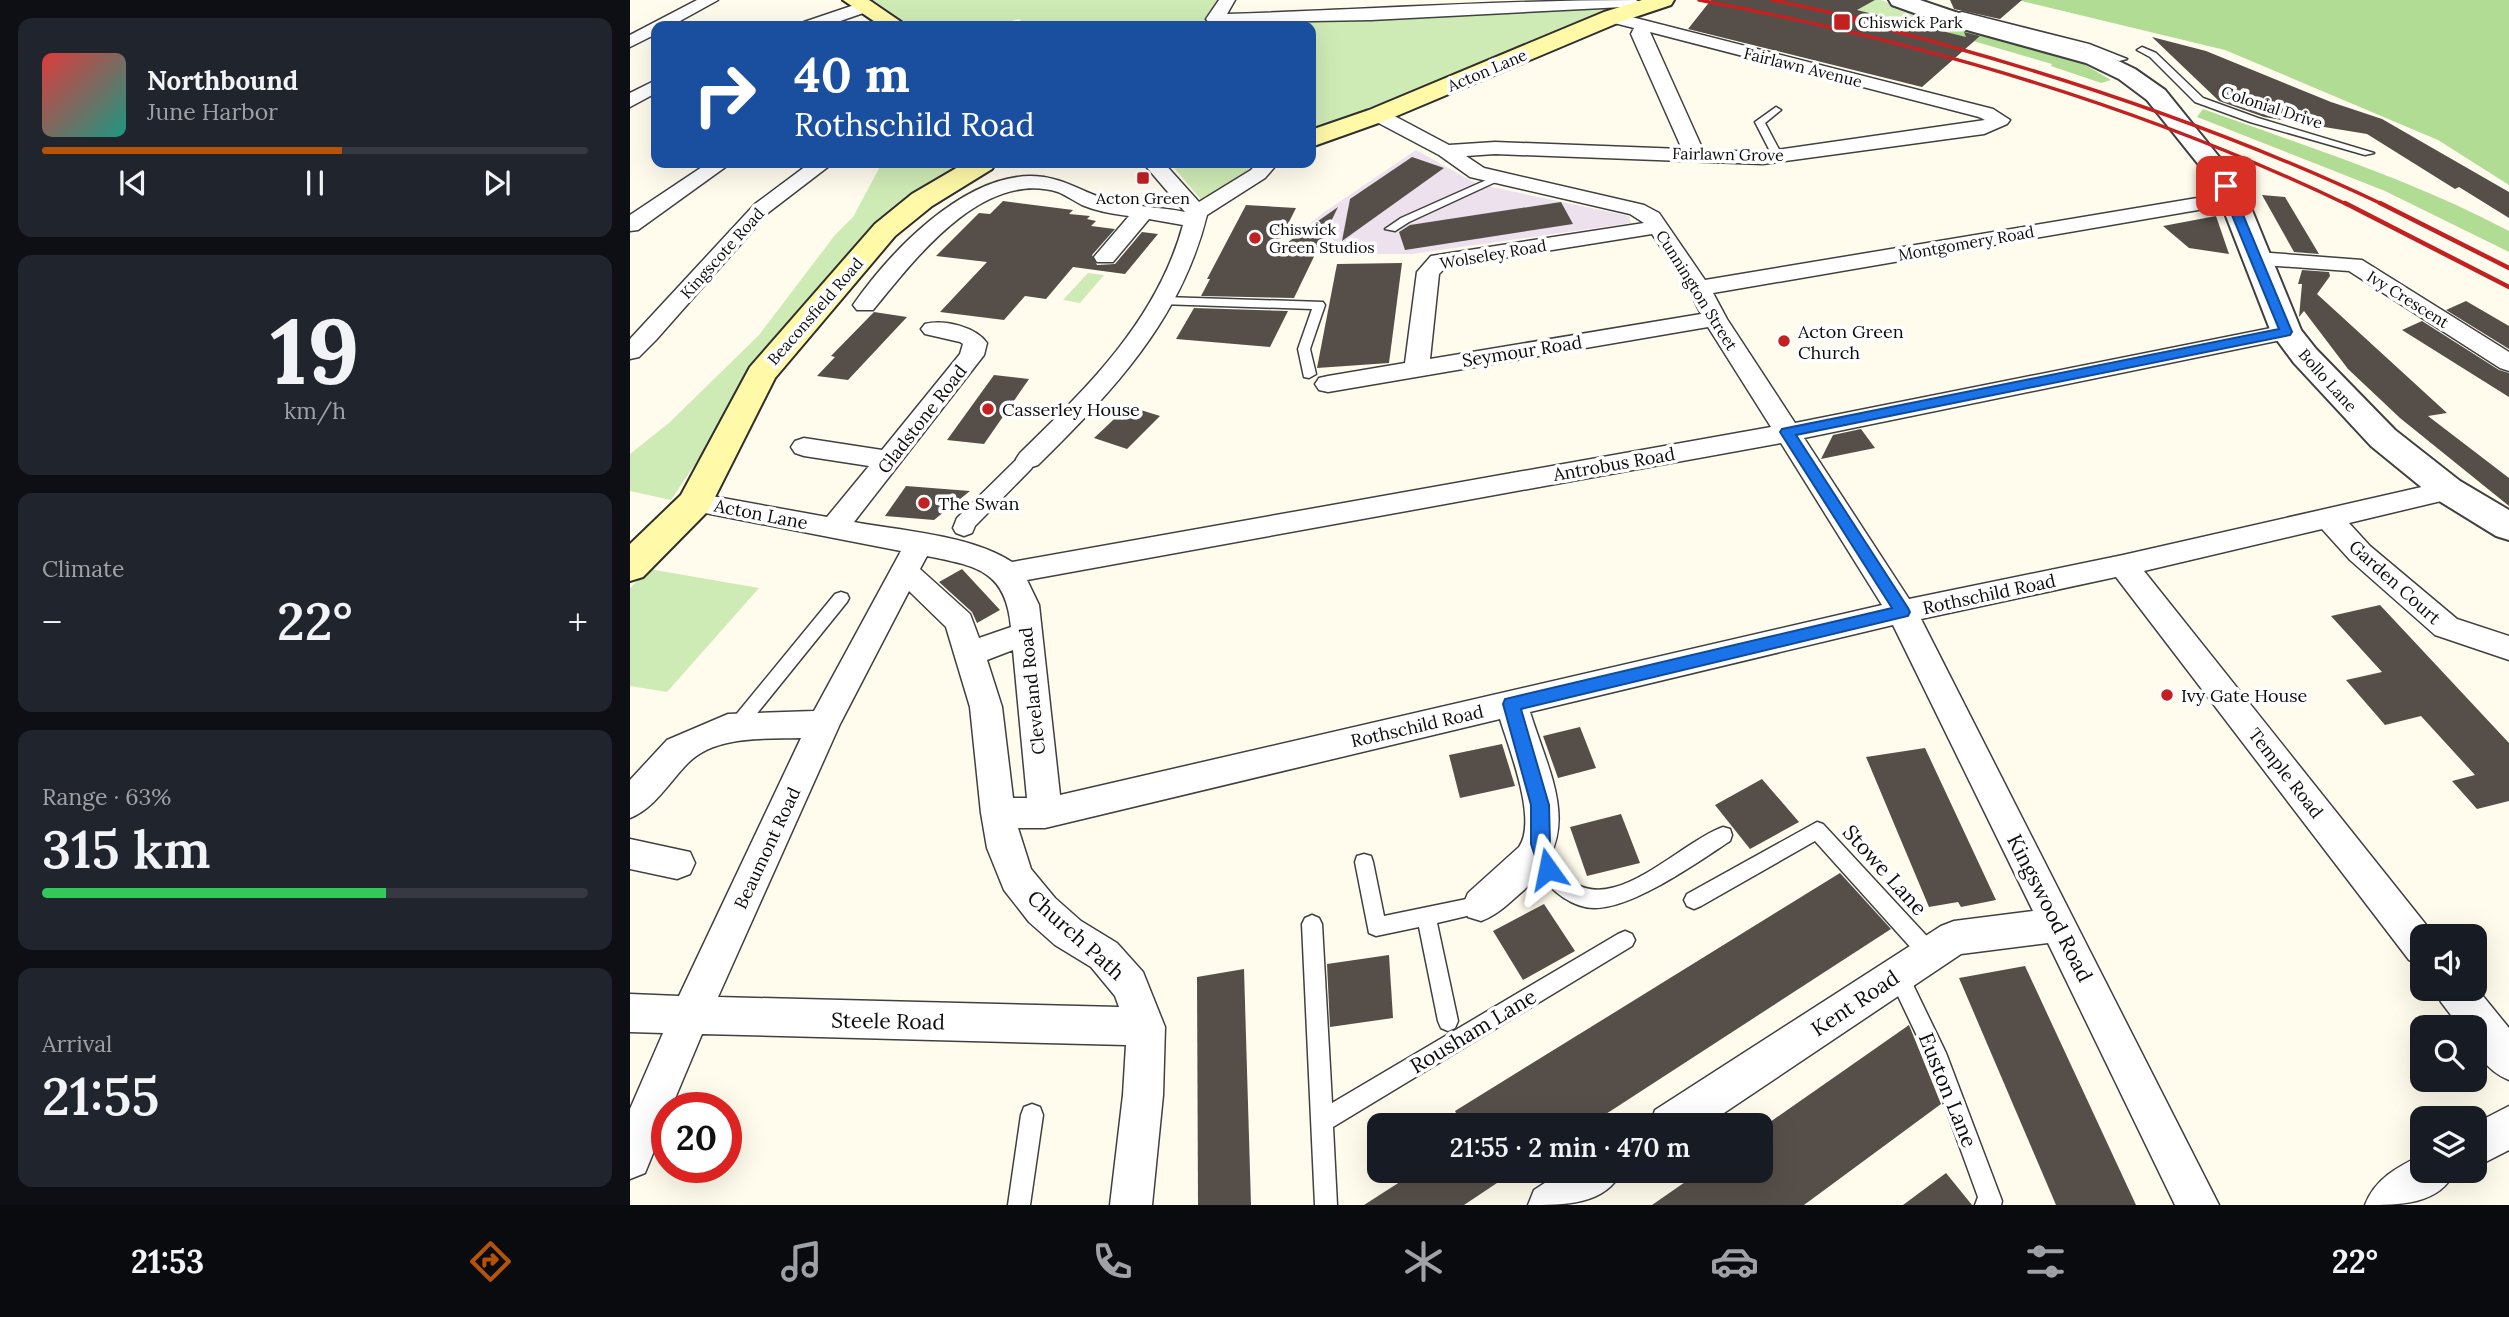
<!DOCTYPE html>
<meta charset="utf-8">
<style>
:root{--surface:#171b24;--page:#20242c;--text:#f1f3f6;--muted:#9ea1a6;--line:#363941;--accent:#b45309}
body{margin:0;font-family:Lora,serif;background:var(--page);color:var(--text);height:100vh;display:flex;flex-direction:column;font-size:26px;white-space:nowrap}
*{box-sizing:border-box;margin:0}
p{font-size:23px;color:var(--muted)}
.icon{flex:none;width:38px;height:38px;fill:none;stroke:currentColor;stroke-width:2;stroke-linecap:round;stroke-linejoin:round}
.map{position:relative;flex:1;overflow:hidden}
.side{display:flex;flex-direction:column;gap:18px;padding:18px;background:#0d0f14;width:630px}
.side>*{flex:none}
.hud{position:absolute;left:21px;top:21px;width:665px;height:147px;border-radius:14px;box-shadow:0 7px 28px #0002;background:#1a4fa0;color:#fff;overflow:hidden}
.fabs{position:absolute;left:1780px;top:924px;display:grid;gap:14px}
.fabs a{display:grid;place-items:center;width:77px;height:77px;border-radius:14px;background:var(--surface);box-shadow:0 7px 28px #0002;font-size:35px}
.speed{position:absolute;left:21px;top:1092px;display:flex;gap:14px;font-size:35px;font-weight:700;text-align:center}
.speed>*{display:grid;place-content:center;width:91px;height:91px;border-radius:50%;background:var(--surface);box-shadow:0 7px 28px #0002;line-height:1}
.speed .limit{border:10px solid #d22;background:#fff;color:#111}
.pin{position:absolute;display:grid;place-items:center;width:60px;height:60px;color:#fff;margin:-30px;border-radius:14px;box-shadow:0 4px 10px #0006}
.me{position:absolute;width:77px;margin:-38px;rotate:348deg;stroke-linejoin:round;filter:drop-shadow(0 0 5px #0008)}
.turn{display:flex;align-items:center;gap:24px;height:147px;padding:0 28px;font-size:32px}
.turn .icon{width:91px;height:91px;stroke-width:2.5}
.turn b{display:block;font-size:49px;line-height:60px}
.big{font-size:52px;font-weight:600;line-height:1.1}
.side .tile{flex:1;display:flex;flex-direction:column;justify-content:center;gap:10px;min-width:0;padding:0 24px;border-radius:14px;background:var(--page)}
.side .dial{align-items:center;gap:0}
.dial b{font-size:91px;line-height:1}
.song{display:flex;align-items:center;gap:21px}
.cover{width:84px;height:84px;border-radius:10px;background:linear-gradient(135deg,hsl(0 70% 55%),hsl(170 70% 35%))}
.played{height:7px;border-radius:4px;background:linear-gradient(90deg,var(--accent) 55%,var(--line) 55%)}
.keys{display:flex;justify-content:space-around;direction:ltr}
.heat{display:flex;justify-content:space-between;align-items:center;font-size:38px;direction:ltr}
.charge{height:10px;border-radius:5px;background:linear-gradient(90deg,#34c759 63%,var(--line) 0)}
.trip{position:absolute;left:737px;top:1113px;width:406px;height:70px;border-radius:14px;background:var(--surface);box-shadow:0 7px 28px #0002;font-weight:600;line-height:70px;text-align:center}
.menu{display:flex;height:112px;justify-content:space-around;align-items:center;background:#090b0e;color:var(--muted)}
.menu .icon{width:49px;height:49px}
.menu .on{color:var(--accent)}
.menu b{font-size:32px;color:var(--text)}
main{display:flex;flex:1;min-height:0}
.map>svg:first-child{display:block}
.industrial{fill:#ece1ec}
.green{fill:#cfebb5}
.forest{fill:#b1dc94}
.building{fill:#564f49}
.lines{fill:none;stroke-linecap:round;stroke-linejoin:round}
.service-casing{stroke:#404040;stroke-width:3}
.pedestrian-casing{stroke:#404040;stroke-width:3}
.minor-casing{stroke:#404040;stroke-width:3}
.tertiary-casing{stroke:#404040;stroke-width:4}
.secondary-casing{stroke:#2f2f2f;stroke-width:4}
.service{fill:#fff;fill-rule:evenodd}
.pedestrian{fill:#fff;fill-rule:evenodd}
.minor{fill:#fff;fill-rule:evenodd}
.tertiary{fill:#fff;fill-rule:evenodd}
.secondary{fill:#fff9a8;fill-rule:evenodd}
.rail-far1{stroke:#c22021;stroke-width:3.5}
.rail{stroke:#c22021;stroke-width:4.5}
.route{fill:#1a73e8;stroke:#114b97;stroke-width:2}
.poi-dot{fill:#c22021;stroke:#fff;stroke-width:2.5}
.labels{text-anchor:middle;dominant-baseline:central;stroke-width:7;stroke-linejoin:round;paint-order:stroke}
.far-poi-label{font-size:16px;fill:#0d0d0d;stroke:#fff;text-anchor:start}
.far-street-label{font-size:16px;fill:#0d0d0d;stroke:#fff}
.poi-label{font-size:18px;fill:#0d0d0d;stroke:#fff;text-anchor:start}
.street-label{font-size:18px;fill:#0d0d0d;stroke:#fff}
.near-street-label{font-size:21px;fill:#0d0d0d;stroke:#fff}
</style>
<main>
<section class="side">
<div class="tile">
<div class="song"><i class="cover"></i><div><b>Northbound</b><p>June Harbor</p></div></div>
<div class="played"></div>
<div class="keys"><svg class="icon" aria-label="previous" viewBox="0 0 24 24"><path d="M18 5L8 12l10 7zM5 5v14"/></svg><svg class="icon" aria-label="pause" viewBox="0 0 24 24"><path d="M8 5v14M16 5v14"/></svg><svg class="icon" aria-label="next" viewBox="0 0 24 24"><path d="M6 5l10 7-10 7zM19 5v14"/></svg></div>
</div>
<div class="tile dial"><b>19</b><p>km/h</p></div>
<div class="tile"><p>Climate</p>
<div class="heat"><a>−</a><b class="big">22°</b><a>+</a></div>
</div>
<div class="tile"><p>Range · 63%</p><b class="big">315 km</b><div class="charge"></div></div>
<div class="tile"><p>Arrival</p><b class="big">21:55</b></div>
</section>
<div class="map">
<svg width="1879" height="1205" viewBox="0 0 1879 1205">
<rect width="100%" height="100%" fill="#fffced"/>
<polygon class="industrial" points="786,150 847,184 999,216 1001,223 782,254 694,254 659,240 693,213"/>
<g class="green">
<polygon points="243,0 591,0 578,21 981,7 987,10 743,108 739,107 726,116 681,128 681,26 397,26 389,19 360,26 281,26"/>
<polygon points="1245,0 1251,0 1311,23 1302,29 1226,10"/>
<polygon points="252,163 336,163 284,199 198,277 117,374 80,442 41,500 0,491 0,454 40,422 129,335 205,235 223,217"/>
<polygon points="540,163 628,163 572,201"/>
<polygon points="458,273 474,275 450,303 433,300"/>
<polygon points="19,569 129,588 37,692 0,686 0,588"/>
</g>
<g class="forest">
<polygon points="1387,0 1879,0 1879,185 1808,140 1595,50"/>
<polygon points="1311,23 1445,59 1481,80 1471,83 1421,66 1422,64 1302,29"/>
<path d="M1573 109C1675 146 1783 180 1879 231V252L1755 191 1567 117Z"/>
</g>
<g class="building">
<polygon points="1081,0 1245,0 1227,10 1336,37 1334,32 1350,36 1292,87 1058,29"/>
<polygon points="1320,0 1392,0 1370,19 1324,9"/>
<polygon points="1522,37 1576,51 1701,102 1752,119 1879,192 1879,218 1829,187 1825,189 1737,134 1634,117 1589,101"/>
<polygon points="782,157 814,168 712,241 720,199"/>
<polygon points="1632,195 1655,197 1689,254 1664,252"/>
<polygon points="373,201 443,210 439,214 460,216 457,219 466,221 461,226 485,229 462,255 467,265 485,264 512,232 528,234 495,274 443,267 416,299 395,296 374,320 310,312 357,262 306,256 349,213 360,214"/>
<polygon points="931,202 943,224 775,250 769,232 780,225"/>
<polygon points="616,205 666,208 644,252 708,207 664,298 571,296 580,279 577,279"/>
<polygon points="1586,216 1599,254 1559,248 1533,226"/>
<polygon points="772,263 759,363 687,368 707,264"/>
<polygon points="1672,270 1699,272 1700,276 1687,294 1817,413 1798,416 1879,478 1879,506 1770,418 1718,369 1674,311 1669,317 1672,284 1668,284"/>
<polygon points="1836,301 1879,326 1879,349 1816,310"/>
<polygon points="564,308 658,311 640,347 546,339"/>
<polygon points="244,312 277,317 218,380 187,376 205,357 201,356"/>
<polygon points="1792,321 1869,370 1879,373 1879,397 1772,330"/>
<polygon points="364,375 399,379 354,444 317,440"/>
<polygon points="498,406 530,416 497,449 464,438"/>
<polygon points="1231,429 1245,448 1191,459 1203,435"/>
<polygon points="276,486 340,491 304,520 255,516"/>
<polygon points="332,569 370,610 347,623 342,612 309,582"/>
<polygon points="1750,605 1879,743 1879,801 1847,809 1822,781 1845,775 1791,716 1755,725 1716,680 1752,672 1701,616"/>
<polygon points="950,727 966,768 928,778 913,736"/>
<polygon points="872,744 885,786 830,798 819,755"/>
<polygon points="1295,748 1366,900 1331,907 1328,902 1299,907 1236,757"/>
<polygon points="1132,779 1169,822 1120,849 1085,805"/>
<polygon points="991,814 1010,863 957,876 940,827"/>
<polygon points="1210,873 1261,929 959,1125 832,1125 825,1111"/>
<polygon points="914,904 945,951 893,980 863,931"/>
<polygon points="759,955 763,1018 700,1027 697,964"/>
<polygon points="1395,966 1506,1205 1426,1205 1329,978"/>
<polygon points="614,969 621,1205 568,1205 567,977"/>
<polygon points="1279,1025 1311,1104 1174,1205 1022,1205 1071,1171 1130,1171 1130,1129"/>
<polygon points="787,1171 885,1171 834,1205 734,1205"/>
<polygon points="1316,1173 1342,1205 1273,1205"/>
</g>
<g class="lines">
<g class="service-casing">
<g id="service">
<polygon points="1332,12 1459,44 1497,59 1489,61 1453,48 1329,17 1329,13"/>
<polygon points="1512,47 1526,53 1573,98 1628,118 1744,153 1735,155 1620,122 1565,102 1520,57 1507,50"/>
<polygon points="1146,107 1151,110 1135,123 1153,157 1148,160 1143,157 1125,122"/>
<polygon points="863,177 872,179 779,222 765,231 755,229 771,218"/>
<polygon points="534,297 693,302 695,305 680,349 686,374 679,378 674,377 668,349 682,309 530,304 530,298"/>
<polygon points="211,592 217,594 219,598 217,602 112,732 106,734 100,732 97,727 100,722 205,594"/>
<polygon points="1187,822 1193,824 1306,946 1309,953 1306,960 1299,962 1292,960 1185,841 1071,906 1064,909 1057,906 1054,900 1057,894"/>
<path d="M1093 827 1100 829 1102 835 1100 841C1068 862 1002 909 964 908 944 908 920 891 911 874 906 864 904 854 901 843L903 837 910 835 917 837C921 847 921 859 928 868 974 929 1045 844 1093 827Z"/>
<polygon points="734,854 741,856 743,862 754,916 851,896 858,899 861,905 858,911 807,923 828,1021 825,1028 818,1031 811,1028 808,1021 789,927 746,936 739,933 725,862 727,856"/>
<polygon points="682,915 689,918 692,924 702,1103 988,934 995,931 1002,934 1005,940 1002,946 703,1127 707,1205 685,1205 672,924 675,918"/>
<polygon points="1268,966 1275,968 1316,1053 1372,1201 1371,1205 1345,1205 1348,1197 1297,1057 1258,975 1261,968"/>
<polygon points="402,1104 410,1107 413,1115 400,1205 378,1205 391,1115 394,1107"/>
</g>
</g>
<g class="pedestrian-casing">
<polygon id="pedestrian" points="394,457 401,459 404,464 401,469 345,526 342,533 334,536 326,533 323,528 327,518 387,459"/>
</g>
<g class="minor-casing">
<g id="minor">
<polygon points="67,0 88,0 41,26 26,26 26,34 0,47 0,35"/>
<path d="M589 0H605L597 14C733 10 870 0 1006 0L1014 5 1006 10 993 7 741 20 579 23 576 19Z"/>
<polygon points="236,1 242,2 244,6 242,10 196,26 171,26 174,22"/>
<path d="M982 12 1363 109 1380 120 1377 124 1354 134 1133 164 865 154 836 156 854 168 1014 205 1029 213 1075 280 1603 192 1610 194 1613 198 1610 202 1603 204 1083 293 1097 319 1165 423 1656 325 1664 327 1668 332 1664 337 1656 339 1174 438 1279 599 1493 555 1818 481 1828 483 1832 490 1828 497 1719 523 1740 546 1827 619 1879 636V660L1805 635 1720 560 1692 529 1514 571 1805 936H1792V965L1779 960 1486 577 1291 619 1589 1205H1545L1418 943 1331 954 1076 1125H1020L1025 1110 1311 926 1324 921 1403 911 1263 625 900 712C921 779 955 834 894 890 880 902 868 915 851 921L838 917 833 905 838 893 889 847C908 820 879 749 870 719L415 828H388L401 869 425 898 451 921 487 943 513 972 535 1027 533 1095 522 1205H480L493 1095 496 1045 72 1034 41 1108H37V1119L15 1173 0 1179V1109L33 1033 0 1032V994L49 996 171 738C136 739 85 735 58 763 40 781 24 809 0 818V780L37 740 98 714 184 711 271 551 65 511 55 509 51 502 55 495 65 493 197 517 239 466 174 456 165 453 161 447 165 441 174 438 252 450 330 354 333 344 330 342 295 334 291 329 295 324C314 319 346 327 357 343L354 355 224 522C272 531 341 535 382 562L1141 427 1078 327 698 392 689 390 685 384 689 378 698 376 775 363 787 272 801 256 1014 223 1000 214 840 177 809 155 741 119 738 115 741 111H755L819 145 865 142 1052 149 1001 34 1004 28 976 21 973 17 976 13ZM1020 32 1349 117 1355 120 1133 152 1073 150ZM1022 234 1058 288 1071 314 800 359 809 274 816 267ZM1151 443 1252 605 430 795 409 605 397 580ZM297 556C346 566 376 570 381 627L349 638 340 614 290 569ZM279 591 316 627 340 707 351 813 357 848 374 890 399 922 425 945 461 967 485 996 489 1007 88 997 210 724ZM383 650 397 798H383L372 707 357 660Z"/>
<polygon points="26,80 26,93 0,107 0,93"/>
<polygon points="78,163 101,163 8,230 0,231 0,215"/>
<polygon points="180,163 203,163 139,212 26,340 9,357 0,359 0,339 125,204"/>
<path d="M513 163H534L569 202 621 170 627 163H648L635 178 577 215C551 320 483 391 408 465L399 468 390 465 386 459 390 453C458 387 527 320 553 225L519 219 483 262H467L464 257 499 216C483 214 466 211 452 205 444 201 436 195 428 192 352 169 285 259 243 310H227L223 305C260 252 331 177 400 176 433 176 452 193 482 201 506 207 531 207 555 212Z"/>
<polygon points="1627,252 1732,260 1879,352 1879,371 1870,368 1719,271 1619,264 1616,259 1619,254"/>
<polygon points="0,839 60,852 65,863 60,874 47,879 0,869"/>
<path d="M1844 985 1879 1028V1080C1855 1070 1844 1052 1844 1027H1830L1811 1002 1805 989H1844Z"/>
<polygon points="1879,1106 1879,1150 1844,1168 1844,1124"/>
<path d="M1792 1155V1171H1825C1810 1205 1769 1205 1735 1205 1745 1179 1767 1167 1792 1155Z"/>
<path d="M933 1171H992C975 1205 935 1205 898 1205L904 1190Z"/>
</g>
</g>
<g class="tertiary-casing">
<polygon id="tertiary" points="1259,0 1290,0 1331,14 1472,53 1505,69 1535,90 1602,173 1617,198 1671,330 1686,349 1765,430 1830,481 1879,510 1879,540 1866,536 1806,499 1741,446 1664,363 1641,332 1589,198 1577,175 1517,100 1489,79 1456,63 1315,24 1262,5"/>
</g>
<g class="secondary-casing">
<g id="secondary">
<polygon points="213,0 239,0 277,26 251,26"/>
<polygon points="1012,0 1044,0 1041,5 990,22 757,120 681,147 681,130 739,110 974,12"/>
<polygon points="335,163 366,163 362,169 302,206 265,236 145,378 78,511 13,577 0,581 0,544 51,495 120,367 245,224 282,194"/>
</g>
</g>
<use href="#service" class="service"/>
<use href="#pedestrian" class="pedestrian"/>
<use href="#minor" class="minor"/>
<use href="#tertiary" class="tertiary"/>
<use href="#secondary" class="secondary"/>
<g class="rail-far1">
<path d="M1069 0C1294 42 1512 106 1718 205"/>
<polyline points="1142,0 1231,19"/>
<path d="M1221 20C1404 66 1583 124 1754 205"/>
</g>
<g class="rail">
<polyline points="1715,203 1879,287"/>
<polyline points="1750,203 1879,268"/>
</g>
</g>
<polygon class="route" points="1596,182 1601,186 1662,332 1660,335 1166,435 1278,608 1280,612 1278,616 891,709 919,805 920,844 927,869 924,874 918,877 911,874 901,844 901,805 873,704 875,699 1262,608 1150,432 1152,429 1649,329 1590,186"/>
<g class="poi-dot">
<rect x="1203" y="13" width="18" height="18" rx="3.5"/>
<rect x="506" y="171" width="14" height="14" rx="3.5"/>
<circle cx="625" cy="238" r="7"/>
<circle cx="1154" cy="341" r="7"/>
<circle cx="358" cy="409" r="7"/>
<circle cx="294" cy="503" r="7"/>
<circle cx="1537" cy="695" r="7"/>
</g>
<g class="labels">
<g class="far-poi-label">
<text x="1228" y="22">Chiswick Park</text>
<text x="513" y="198" text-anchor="middle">Acton Green</text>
<text x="639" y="229">Chiswick<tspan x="639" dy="18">Green Studios</tspan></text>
</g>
<g class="far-street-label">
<text transform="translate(1173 67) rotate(14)">Fairlawn Avenue</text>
<text transform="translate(857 70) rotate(-23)">Acton Lane</text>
<text transform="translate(1642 107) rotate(18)">Colonial Drive</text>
<text transform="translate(1098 154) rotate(1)">Fairlawn Grove</text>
<text transform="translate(1336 243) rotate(-10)">Montgomery Road</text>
<text transform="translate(92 253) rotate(-48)">Kingscote Road</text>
<text transform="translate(863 254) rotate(-10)">Wolseley Road</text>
<text transform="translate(1067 290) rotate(58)">Cunnington Street</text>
<text transform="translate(1778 299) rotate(32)">Ivy Crescent</text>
<text transform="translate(185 311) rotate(-49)">Beaconsfield Road</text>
<text transform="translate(1698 380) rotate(48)">Bollo Lane</text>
</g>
<g class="poi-label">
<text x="1168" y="331">Acton Green<tspan x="1168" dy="21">Church</tspan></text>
<text x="372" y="409">Casserley House</text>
<text x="308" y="503">The Swan</text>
<text x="1551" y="695">Ivy Gate House</text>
</g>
<g class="street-label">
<text transform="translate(892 351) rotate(-9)">Seymour Road</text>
<text transform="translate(292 419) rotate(-52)">Gladstone Road</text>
<text transform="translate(984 464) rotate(-10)">Antrobus Road</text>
<text transform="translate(131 514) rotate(11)">Acton Lane</text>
<text transform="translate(1765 582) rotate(42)">Garden Court</text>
<text transform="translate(1359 594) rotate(-12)">Rothschild Road</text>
<text transform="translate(402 691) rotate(-96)">Cleveland Road</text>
<text transform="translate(787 726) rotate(-13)">Rothschild Road</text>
<text transform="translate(1656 773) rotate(52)">Temple Road</text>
<text transform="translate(137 848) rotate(-65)">Beaumont Road</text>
</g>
<g class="near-street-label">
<text transform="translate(1255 870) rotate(48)">Stowe Lane</text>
<text transform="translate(1420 908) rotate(63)">Kingswood Road</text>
<text transform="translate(446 935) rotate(42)">Church Path</text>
<text transform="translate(1225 1003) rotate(-34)">Kent Road</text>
<text transform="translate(258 1021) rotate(1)">Steele Road</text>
<text transform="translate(843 1031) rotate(-31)">Rousham Lane</text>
<text transform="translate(1318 1090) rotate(68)">Euston Lane</text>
</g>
</g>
</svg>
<div class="fabs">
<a><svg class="icon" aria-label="sound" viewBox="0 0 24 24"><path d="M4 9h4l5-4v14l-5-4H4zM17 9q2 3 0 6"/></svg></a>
<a><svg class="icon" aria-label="search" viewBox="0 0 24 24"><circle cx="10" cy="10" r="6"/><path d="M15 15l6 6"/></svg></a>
<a><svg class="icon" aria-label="layers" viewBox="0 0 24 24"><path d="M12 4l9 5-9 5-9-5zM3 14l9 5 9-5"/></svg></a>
</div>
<div class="speed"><div class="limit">20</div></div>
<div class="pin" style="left:1596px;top:186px;background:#d93025"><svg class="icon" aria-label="arrive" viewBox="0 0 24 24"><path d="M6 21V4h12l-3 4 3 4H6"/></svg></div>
<svg class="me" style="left:918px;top:869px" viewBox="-20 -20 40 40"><path d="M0-17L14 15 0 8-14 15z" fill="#1a73e8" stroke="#fff" stroke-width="4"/></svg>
<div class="trip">21:55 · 2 min · 470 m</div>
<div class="hud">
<div class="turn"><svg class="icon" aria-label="right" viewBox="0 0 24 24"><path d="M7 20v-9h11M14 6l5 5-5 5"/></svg><div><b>40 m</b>Rothschild Road</div></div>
</div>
</div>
</main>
<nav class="menu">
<b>21:53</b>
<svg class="icon on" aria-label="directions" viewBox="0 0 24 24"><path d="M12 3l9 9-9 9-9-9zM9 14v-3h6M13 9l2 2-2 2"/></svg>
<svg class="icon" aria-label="music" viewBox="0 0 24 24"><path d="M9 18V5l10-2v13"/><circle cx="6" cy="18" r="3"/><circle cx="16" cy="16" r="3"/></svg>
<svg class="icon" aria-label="phone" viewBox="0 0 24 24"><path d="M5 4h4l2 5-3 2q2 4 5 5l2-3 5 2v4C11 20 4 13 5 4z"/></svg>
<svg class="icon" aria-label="climate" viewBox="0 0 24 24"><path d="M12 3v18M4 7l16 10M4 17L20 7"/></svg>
<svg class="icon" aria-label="car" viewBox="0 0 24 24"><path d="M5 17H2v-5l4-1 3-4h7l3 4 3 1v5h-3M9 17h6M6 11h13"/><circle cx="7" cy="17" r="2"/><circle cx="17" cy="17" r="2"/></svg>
<svg class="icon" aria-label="filters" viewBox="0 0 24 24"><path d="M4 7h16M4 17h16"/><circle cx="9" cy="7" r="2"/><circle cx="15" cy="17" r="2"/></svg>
<b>22°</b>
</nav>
